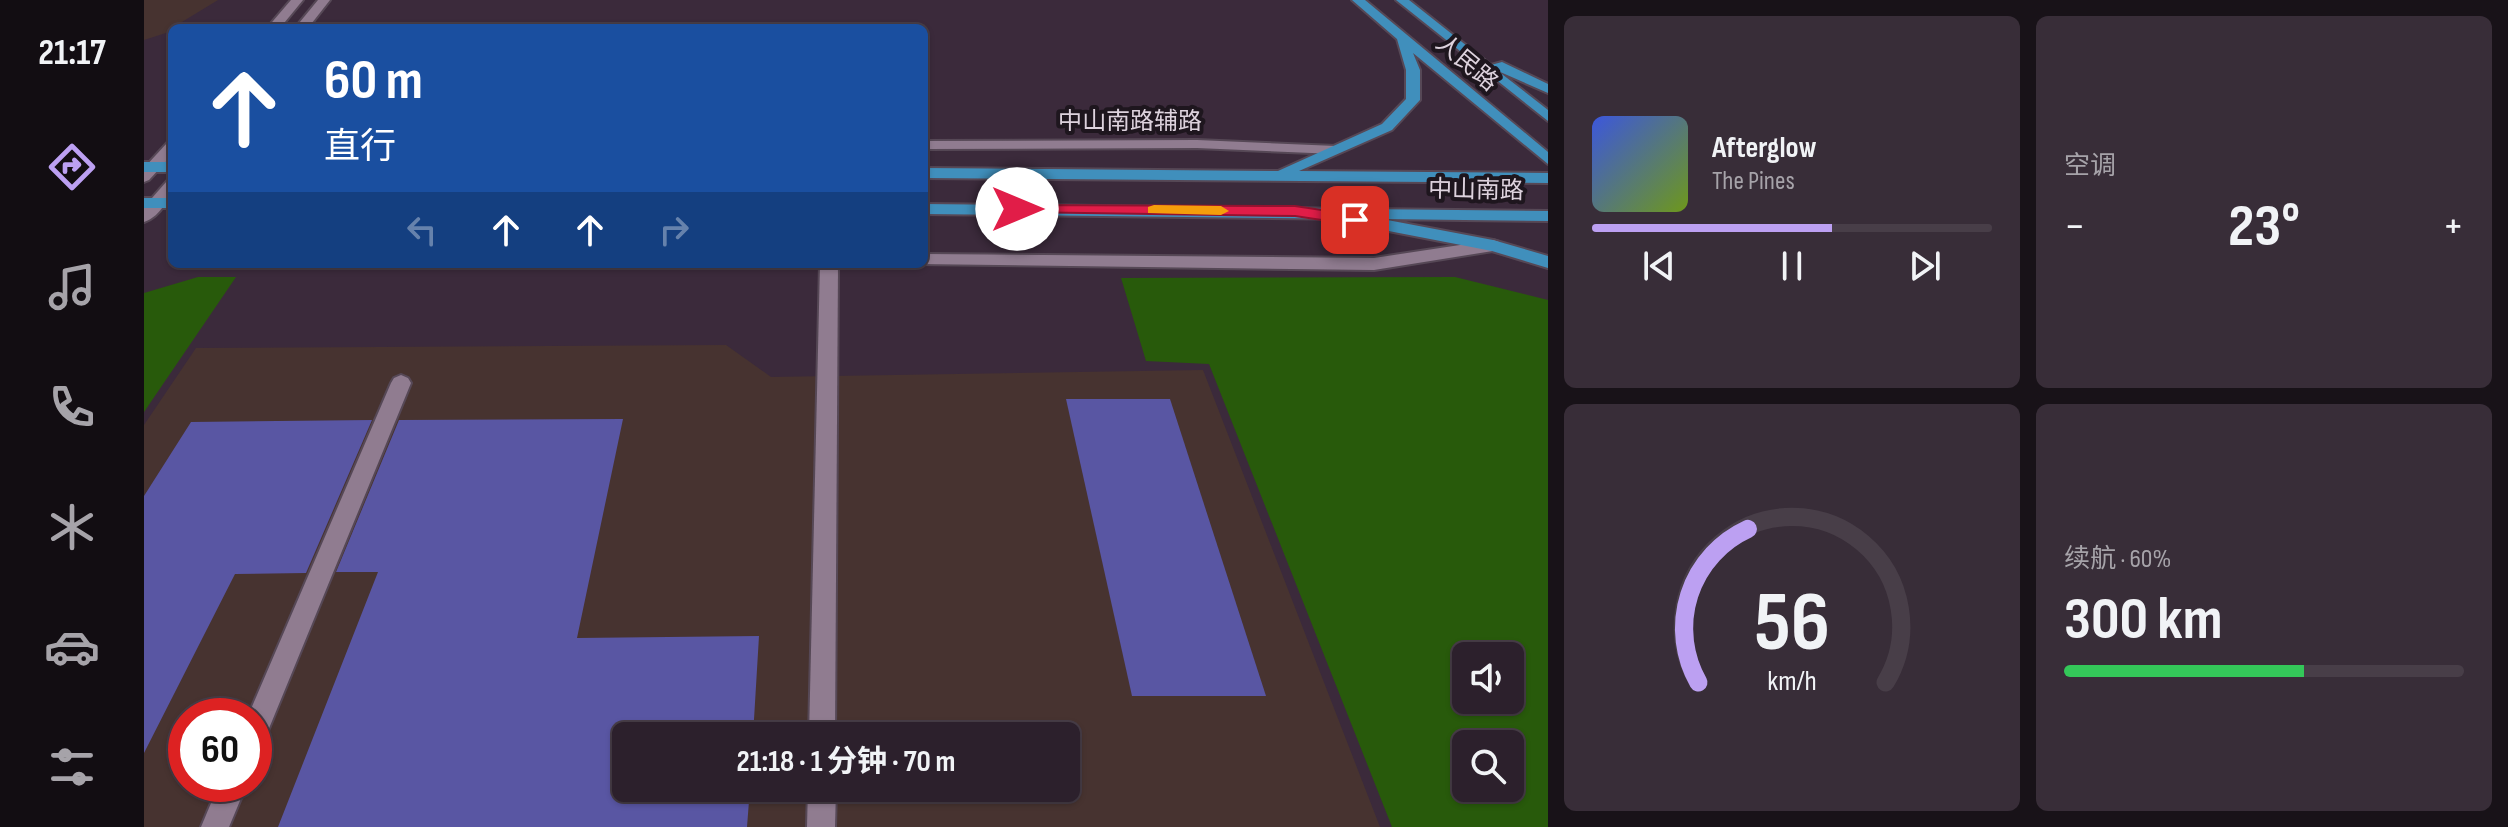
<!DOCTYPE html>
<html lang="zh">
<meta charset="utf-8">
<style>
:root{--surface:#2c202c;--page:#382d38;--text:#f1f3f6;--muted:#a6a3a9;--line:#483e48;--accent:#bca0f2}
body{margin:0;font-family:"Sofia Sans Condensed","Noto Sans SC",sans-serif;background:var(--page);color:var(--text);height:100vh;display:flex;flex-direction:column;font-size:30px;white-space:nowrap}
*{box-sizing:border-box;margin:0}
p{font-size:26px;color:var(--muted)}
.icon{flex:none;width:44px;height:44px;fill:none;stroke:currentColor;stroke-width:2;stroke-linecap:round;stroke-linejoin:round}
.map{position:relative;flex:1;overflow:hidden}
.panel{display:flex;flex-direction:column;gap:16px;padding:16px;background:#181218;width:960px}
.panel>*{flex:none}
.top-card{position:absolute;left:24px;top:24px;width:760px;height:244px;border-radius:12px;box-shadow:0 2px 6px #0004,0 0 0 2px var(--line);background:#1a4fa0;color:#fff;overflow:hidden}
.controls{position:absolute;left:1308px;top:642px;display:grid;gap:16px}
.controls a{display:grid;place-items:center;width:72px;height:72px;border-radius:12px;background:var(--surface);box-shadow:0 2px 6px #0004,0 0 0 2px var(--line);font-size:40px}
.speed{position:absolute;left:24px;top:698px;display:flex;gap:16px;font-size:40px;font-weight:700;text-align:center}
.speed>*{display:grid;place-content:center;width:104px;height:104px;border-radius:50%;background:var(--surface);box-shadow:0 2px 6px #0004,0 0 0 2px var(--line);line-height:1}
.speed .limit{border:12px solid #d22;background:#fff;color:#111}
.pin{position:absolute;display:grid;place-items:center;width:68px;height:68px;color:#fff;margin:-34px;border-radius:16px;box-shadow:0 4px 12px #0006}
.me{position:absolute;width:88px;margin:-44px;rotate:90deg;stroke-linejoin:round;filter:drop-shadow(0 0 6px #0008)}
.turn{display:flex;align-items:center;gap:28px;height:168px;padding:0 24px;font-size:36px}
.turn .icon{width:104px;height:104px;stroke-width:2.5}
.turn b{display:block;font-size:56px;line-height:68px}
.lanes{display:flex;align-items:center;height:76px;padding:0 24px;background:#0003;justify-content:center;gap:40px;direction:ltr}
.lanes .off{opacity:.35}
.big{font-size:60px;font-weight:700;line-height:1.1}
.panel .card{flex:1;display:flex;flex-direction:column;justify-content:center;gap:12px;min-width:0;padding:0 28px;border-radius:12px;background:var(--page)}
.panel .dial{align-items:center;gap:0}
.dial svg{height:208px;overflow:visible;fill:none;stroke:var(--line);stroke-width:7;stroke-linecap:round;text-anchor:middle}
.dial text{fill:var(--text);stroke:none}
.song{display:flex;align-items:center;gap:24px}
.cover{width:96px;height:96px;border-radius:12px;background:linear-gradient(135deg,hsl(230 70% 55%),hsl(80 70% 35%))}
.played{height:8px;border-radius:4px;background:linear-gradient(90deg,var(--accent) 60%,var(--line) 60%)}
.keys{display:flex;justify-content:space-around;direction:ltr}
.heat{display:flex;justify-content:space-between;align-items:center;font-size:44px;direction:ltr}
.charge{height:12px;border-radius:6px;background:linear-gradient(90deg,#34c759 60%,var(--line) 0)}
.panel .tiles{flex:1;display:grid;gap:16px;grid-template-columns:repeat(2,1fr)}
.trip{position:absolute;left:468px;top:722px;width:468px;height:80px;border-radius:12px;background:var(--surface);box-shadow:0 2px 6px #0004,0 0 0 2px var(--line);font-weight:700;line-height:80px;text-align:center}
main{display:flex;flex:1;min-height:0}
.tab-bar{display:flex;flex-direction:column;width:144px;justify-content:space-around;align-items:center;background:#120d12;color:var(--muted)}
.tab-bar .icon{width:56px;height:56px}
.tab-bar .on{color:var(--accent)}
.tab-bar b{font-size:36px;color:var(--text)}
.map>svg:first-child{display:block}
.industrial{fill:#473330;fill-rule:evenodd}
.green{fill:#285a0b;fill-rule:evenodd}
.building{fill:#5956a3}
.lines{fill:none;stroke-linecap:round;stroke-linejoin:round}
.minor-casing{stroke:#564856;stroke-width:4}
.major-casing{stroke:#564856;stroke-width:4}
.minor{fill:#907c90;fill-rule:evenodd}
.major{fill:#408fbc;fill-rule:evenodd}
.route{fill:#e11d48;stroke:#92132f;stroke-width:2}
.slow{fill:#f59e0b}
.labels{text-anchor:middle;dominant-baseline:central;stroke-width:8;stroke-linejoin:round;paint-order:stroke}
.far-street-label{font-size:24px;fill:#ddd2dd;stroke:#1e161e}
</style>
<main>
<nav class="tab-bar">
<b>21:17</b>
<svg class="icon on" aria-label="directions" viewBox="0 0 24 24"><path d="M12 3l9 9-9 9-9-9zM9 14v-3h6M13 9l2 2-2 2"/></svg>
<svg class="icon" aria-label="music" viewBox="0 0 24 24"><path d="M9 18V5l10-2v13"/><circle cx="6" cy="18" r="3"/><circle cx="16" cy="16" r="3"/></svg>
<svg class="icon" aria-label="phone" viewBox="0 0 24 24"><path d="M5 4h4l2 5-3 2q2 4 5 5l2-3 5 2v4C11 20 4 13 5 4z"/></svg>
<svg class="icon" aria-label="climate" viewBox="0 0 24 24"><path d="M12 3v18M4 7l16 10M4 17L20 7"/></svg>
<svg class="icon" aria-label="car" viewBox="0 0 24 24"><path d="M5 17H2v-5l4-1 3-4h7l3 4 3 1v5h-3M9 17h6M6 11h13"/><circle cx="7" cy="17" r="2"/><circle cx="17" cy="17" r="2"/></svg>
<svg class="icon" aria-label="filters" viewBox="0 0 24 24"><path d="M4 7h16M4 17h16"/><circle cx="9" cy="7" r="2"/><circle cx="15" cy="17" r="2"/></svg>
</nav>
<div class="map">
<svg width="1404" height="827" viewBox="0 0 1404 827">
<rect width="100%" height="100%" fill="#3b2a3b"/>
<g class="industrial">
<polygon points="0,0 74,0 28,28 28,31 0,40"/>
<path d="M582 345 627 377 1059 370 1236 827H0V425L52 348ZM42 716H110V784H42ZM482 736H922V788H482Z"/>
</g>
<g class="green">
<polygon points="54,277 92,277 0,412 0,293"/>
<path d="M1311 277 1404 300V827H1248L1065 364 1002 361 977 278ZM1322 656H1366V700H1322ZM1322 744H1366V788H1322Z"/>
</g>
<g class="building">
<polygon points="922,399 1026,399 1122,696 988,696"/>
<polygon points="479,419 433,638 615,636 609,736 482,736 482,788 606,788 603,827 134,827 234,572 192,572 255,420"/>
<polygon points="228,420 162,573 91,574 0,753 0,496 47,422"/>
</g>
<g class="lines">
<g class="minor-casing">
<g id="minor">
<polygon points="147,0 159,0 136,28 123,28"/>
<polygon points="174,0 186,0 164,28 151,28"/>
<polygon points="1053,140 1192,146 1199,150 1192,154 1053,148 780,149 780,141"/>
<polygon points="28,142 28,155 5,180 0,182 0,168 23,143"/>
<path d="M28 179C28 196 17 216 0 222V207L23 181Z"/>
<polygon points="1349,240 1355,242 1357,246 1355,250 1230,270 774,264 780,264 780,254 1230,258"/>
<polygon points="676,264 694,264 691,736 665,736"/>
<polygon points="257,375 264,378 267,383 119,743 110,747 110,716 104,716 247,383 250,378"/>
<polygon points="75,784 103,784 85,827 57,827"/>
<polygon points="664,788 692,788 691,827 663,827"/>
</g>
</g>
<g class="major-casing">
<g id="major">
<polygon points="1208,0 1221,0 1404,152 1404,164 1269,53 1276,70 1276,100 1248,130 1155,171 1404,173 1404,183 780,178 780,168 1134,171 1238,124 1262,99 1262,70 1253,39"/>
<polygon points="1252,0 1265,0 1347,65 1358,62 1404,84 1404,93 1354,71 1404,110 1404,121"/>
<rect x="0" y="162" width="28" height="10"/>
<rect x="0" y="198" width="28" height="10"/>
<polygon points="780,204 1404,211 1404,221 1238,219 1349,240 1404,256 1404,268 1348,251 1224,227 1222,223 1225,219 780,214"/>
</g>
</g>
<use href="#minor" class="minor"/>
<use href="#major" class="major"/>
</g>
<polygon class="route" points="873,205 1151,206 1211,215 1218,220 1211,225 1151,216 868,212 866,209"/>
<polygon class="slow" points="1010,205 1077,206 1085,211 1077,215 1004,213 1004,207"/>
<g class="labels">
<g class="far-street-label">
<text transform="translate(1323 63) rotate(40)">人民路</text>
<text x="986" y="121">中山南路辅路</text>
<text transform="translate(1332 190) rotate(1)">中山南路</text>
</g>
</g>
</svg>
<div class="controls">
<a><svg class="icon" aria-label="sound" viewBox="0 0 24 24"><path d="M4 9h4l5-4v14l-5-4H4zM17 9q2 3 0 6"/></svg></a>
<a><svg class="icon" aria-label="search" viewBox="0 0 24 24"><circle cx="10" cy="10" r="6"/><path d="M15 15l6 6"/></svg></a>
</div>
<div class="speed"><div class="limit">60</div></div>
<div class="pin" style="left:1211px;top:220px;background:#d93025"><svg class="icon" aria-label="arrive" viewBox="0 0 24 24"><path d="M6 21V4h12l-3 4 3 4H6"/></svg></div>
<svg class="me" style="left:873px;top:209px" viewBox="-20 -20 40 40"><circle r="19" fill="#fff"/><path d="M0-13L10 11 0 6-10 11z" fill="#e11d48"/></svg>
<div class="trip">21:18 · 1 分钟 · 70 m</div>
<div class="top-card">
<div class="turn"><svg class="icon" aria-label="ahead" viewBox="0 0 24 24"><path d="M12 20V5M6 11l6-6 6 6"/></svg><div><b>60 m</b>直行</div></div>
<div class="lanes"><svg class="icon off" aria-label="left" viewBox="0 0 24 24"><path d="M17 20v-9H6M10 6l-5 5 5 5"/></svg><svg class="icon" aria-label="ahead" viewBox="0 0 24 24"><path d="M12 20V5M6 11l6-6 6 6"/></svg><svg class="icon" aria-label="ahead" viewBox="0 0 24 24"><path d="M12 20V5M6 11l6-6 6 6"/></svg><svg class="icon off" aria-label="right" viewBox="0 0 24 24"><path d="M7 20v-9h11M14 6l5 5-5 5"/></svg></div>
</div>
</div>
<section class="panel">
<div class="tiles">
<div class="card">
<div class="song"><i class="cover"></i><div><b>Afterglow</b><p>The Pines</p></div></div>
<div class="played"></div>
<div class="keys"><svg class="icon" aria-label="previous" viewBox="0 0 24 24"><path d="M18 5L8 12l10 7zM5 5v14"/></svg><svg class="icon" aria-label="pause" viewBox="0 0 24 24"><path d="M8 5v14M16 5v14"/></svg><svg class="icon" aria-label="next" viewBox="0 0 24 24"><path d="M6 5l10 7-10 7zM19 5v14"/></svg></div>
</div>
<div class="card"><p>空调</p>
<div class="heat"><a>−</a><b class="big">23°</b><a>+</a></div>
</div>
<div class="card dial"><svg viewBox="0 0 100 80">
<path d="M14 69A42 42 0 1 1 86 69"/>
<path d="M14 69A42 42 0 0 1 33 10" stroke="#bca0f2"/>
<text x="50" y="56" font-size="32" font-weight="700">56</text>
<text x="50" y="72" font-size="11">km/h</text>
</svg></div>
<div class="card"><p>续航 · 60%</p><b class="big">300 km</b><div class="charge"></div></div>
</div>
</section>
</main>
